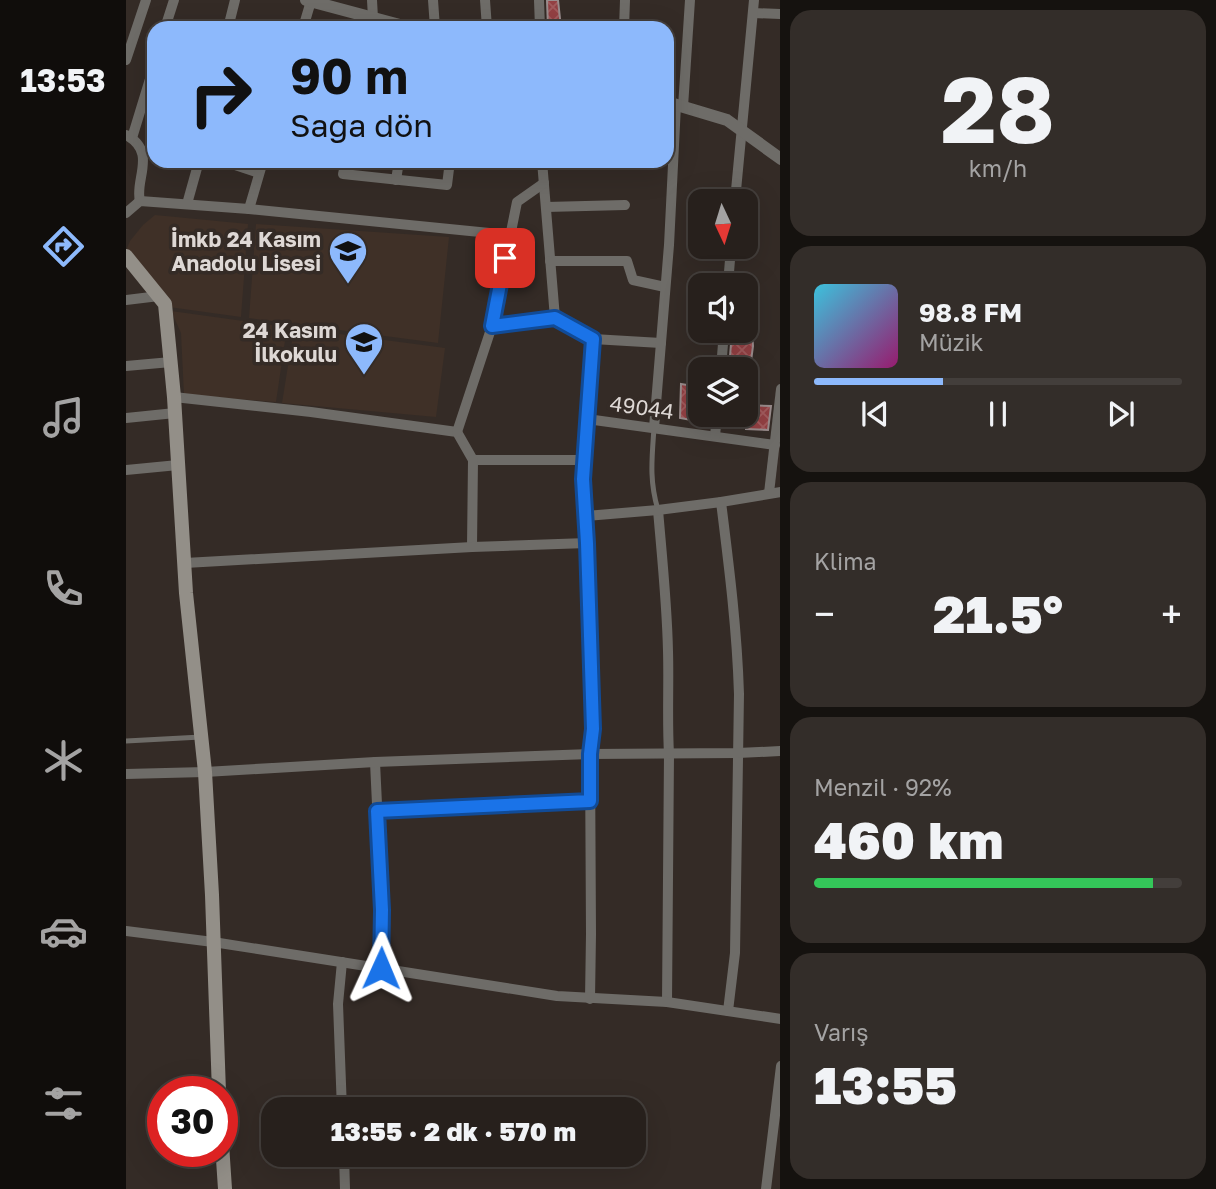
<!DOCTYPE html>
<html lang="tr">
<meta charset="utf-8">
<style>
:root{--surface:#27201c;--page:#332d29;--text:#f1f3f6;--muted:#a4a3a3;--line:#433e3b;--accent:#8db9fc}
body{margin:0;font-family:"Golos Text",sans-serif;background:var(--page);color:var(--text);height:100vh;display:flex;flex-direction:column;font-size:26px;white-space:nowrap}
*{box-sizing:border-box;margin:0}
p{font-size:23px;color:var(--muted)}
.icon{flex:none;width:38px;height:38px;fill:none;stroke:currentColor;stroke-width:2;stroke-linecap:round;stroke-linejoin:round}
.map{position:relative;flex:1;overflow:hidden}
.side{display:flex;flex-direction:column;gap:10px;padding:10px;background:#15120f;width:436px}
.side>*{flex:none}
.top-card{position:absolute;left:21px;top:21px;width:527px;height:147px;border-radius:21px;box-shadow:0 7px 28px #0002,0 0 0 2px var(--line);background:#8db9fc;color:#111;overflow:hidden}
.needle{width:46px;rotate:176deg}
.tools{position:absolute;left:562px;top:189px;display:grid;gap:14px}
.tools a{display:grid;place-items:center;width:70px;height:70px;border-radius:14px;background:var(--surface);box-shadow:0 7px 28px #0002,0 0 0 2px var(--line);font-size:35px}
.speed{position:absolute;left:21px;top:1076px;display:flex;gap:14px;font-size:35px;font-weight:700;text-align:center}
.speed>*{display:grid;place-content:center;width:91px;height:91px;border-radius:50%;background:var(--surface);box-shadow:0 7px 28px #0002,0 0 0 2px var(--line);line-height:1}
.speed .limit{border:10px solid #d22;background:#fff;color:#111}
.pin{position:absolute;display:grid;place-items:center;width:60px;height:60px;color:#fff;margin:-30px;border-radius:14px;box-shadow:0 4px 10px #0006}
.me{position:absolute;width:77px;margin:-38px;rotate:1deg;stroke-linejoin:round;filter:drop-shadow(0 0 5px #0008)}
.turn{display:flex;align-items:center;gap:24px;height:147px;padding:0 28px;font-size:32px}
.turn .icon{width:91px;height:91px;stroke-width:2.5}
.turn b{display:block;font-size:49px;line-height:60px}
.big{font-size:52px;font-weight:800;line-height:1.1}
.side .card{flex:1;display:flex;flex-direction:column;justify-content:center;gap:10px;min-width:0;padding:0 24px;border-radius:21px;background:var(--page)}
.side .dial{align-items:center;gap:0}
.dial b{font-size:91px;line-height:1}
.song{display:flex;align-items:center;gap:21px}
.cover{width:84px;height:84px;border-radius:10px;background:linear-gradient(135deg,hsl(190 70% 55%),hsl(320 70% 35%))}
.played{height:7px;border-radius:4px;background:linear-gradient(90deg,var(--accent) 35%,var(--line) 35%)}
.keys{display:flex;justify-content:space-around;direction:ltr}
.heat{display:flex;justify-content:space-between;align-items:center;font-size:38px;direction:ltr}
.charge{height:10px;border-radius:5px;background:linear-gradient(90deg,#34c759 92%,var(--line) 0)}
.trip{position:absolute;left:135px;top:1097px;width:385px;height:70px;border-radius:21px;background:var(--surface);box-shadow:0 7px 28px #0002,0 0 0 2px var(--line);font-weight:800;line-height:70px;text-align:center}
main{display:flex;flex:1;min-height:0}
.dock{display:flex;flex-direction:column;width:126px;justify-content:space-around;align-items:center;background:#100d0b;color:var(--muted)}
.dock .icon{width:49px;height:49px}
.dock .current{color:var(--accent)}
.dock b{font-size:32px;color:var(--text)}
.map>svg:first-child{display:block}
.built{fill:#3f3027}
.building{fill:url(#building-cross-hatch);stroke:#9a8c8c;stroke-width:2}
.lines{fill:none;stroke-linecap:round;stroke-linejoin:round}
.service{stroke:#6e6c68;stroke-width:5}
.minor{stroke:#6e6c68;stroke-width:10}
.tertiary{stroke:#6e6c68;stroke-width:12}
.secondary{stroke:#938f88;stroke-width:14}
.route-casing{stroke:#114b97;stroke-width:18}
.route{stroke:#1a73e8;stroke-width:12}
.labels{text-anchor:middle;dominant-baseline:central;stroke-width:7;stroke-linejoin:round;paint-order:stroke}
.poi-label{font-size:21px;font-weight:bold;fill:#ded8d5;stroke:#342b26;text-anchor:end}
.street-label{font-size:21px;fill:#ded8d5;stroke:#342b26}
</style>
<main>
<nav class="dock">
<b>13:53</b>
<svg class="icon current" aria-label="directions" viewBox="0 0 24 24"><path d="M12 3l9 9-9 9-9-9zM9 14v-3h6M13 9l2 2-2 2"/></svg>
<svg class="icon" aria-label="music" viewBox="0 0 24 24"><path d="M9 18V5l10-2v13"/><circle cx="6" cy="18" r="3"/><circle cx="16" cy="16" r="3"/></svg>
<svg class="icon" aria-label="phone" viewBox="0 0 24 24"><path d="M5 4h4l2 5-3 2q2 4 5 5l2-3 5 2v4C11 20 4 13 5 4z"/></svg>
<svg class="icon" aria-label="climate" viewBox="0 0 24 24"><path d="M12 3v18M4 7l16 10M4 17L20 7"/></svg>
<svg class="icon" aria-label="car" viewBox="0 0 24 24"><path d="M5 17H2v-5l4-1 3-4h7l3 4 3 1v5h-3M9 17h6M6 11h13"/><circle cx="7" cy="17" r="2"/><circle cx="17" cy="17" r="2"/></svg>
<svg class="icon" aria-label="filters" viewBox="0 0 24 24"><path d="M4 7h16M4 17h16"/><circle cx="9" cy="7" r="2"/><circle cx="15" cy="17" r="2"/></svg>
</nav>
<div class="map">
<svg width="655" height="1189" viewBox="0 0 655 1189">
<defs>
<pattern id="building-cross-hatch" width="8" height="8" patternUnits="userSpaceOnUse" patternTransform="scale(1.75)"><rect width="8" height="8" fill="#934043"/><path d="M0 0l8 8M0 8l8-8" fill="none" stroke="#a25b5d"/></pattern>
</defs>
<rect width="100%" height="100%" fill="#342b26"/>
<g class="built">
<polygon points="29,215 122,224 115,317 43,307 1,252 1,248 4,241 17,225"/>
<polygon points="130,224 323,237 312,343 123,318"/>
<polygon points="45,311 161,327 150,402 58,395 55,333"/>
<polygon points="168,328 319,348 310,417 156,403"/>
</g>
<g class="building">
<polygon points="421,0 432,0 435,28 422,28"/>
<polygon points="620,291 631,291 624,324 620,324"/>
<polygon points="606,331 626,331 627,346 624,369 603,369"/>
<polygon points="555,384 574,387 574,415 583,415 582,423 554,418"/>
<polygon points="620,405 645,406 642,430 620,429 620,427 598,428 599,415 620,415"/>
</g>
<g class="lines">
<g class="service">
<path d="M528 428C526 458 523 480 532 510"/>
<polyline points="0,741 75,737"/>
<polyline points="251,811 464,801"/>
</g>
<g class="minor">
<polyline points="307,0 309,28"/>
<polyline points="359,0 361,28"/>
<polyline points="413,0 414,28"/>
<polyline points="627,13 655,14"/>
<polyline points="39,28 48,0"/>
<polyline points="102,28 109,0"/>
<polyline points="177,28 185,1"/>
<polyline points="245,28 247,18 246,0"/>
<polyline points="498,28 499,0"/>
<polyline points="0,60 20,0"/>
<polyline points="557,107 564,0"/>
<path d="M0 135C32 152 8 180 14 201"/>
<polyline points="6,138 28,66"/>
<polyline points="97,161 133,173"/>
<polyline points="220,161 217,174 321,185 324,161"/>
<polyline points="416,161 429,318 467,339 457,479 461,543 467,729 464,754 465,934 464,999"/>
<polyline points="270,180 273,161"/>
<polyline points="609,201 628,0"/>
<polyline points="61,204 73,161"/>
<polyline points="420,207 499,205"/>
<polyline points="123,209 137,161"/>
<polyline points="0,213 14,201 123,209 384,235"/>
<polyline points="424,261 501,261 507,280 539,287"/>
<polyline points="602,285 605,247"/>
<polyline points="0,300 33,296"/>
<polyline points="366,326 391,202 418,183"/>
<polyline points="467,339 535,343"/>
<polyline points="0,366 45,362"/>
<polyline points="595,369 598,331"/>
<polyline points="48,397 185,412 331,432 347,460 459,460"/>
<polyline points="0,418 49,413"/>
<polyline points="461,419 649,445"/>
<polyline points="528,428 543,245 550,105"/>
<polyline points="331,432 366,326 429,318"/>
<polyline points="589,436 591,415"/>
<polyline points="0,470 52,465"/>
<polyline points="643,493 655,389"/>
<path d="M595 502C603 566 611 629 613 694L609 953 602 1011"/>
<path d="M532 510C536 557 541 604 542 651 543 685 541 719 543 754L541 1002"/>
<polyline points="460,516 532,510 595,502 655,492"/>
<polyline points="346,547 347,460"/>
<polyline points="59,563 346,547 461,543"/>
<polyline points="249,762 256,910 255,968"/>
<polyline points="0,774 79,772 249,762 464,754 612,753 655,751"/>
<polyline points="0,931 87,942 431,996 541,1002 655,1019"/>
<polyline points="216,962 212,1004 216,1110"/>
<polyline points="218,1155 219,1189"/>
<polyline points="640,1189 655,1066"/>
</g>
<g class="tertiary">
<polyline points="180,0 285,28"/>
<polyline points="541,102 601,120 655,159"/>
</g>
<g class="secondary">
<polyline points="0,256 39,304 48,397 60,593 79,772 86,895 93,1092"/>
<polyline points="96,1144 99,1189"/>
</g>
</g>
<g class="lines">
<g class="route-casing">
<polyline id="route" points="255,968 256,910 251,811 464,801 464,754 467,729 461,543 457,479 467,339 429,318 366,326 379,258"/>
</g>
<use href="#route" class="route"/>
</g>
<defs>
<g id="school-pin" transform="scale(2.0125)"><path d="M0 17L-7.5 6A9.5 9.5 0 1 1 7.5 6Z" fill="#8db9fc" stroke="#342b26"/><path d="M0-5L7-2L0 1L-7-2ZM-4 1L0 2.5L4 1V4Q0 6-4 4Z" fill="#111"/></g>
</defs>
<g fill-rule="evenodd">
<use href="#school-pin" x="222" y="251"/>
<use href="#school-pin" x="238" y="342"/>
</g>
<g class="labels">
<g class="poi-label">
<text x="195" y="239">İmkb 24 Kasım<tspan x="195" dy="24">Anadolu Lisesi</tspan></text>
<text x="211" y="330">24 Kasım<tspan x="211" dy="24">İlkokulu</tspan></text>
</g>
<g class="street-label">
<text transform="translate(516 407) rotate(8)">49044</text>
</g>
</g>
</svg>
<div class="tools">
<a><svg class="needle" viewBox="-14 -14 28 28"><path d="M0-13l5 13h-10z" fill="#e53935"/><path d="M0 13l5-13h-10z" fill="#a4a3a3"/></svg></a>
<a><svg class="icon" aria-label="sound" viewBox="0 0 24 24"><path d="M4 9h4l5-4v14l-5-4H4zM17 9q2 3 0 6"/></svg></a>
<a><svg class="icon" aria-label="layers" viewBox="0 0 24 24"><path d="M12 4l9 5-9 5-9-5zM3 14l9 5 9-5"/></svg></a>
</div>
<div class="speed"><div class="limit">30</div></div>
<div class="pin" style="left:379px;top:258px;background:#d93025"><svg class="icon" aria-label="arrive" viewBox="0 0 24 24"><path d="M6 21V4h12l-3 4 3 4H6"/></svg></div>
<svg class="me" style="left:255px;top:968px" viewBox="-20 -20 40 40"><path d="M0-17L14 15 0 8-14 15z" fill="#1a73e8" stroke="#fff" stroke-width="4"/></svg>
<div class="trip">13:55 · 2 dk · 570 m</div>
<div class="top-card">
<div class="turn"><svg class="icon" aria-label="right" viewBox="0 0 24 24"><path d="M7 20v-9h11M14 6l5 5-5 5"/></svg><div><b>90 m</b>Sağa dön</div></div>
</div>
</div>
<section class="side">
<div class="card dial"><b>28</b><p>km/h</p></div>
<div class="card">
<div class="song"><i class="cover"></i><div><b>98.8 FM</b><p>Müzik</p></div></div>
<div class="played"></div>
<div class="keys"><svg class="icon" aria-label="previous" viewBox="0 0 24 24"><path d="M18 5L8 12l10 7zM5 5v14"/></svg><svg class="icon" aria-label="pause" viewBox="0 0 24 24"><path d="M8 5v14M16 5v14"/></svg><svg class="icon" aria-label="next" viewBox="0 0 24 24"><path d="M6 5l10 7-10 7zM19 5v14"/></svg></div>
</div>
<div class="card"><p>Klima</p>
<div class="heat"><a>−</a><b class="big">21.5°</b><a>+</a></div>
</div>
<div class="card"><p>Menzil · 92%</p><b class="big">460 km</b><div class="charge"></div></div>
<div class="card"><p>Varış</p><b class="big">13:55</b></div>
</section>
</main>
